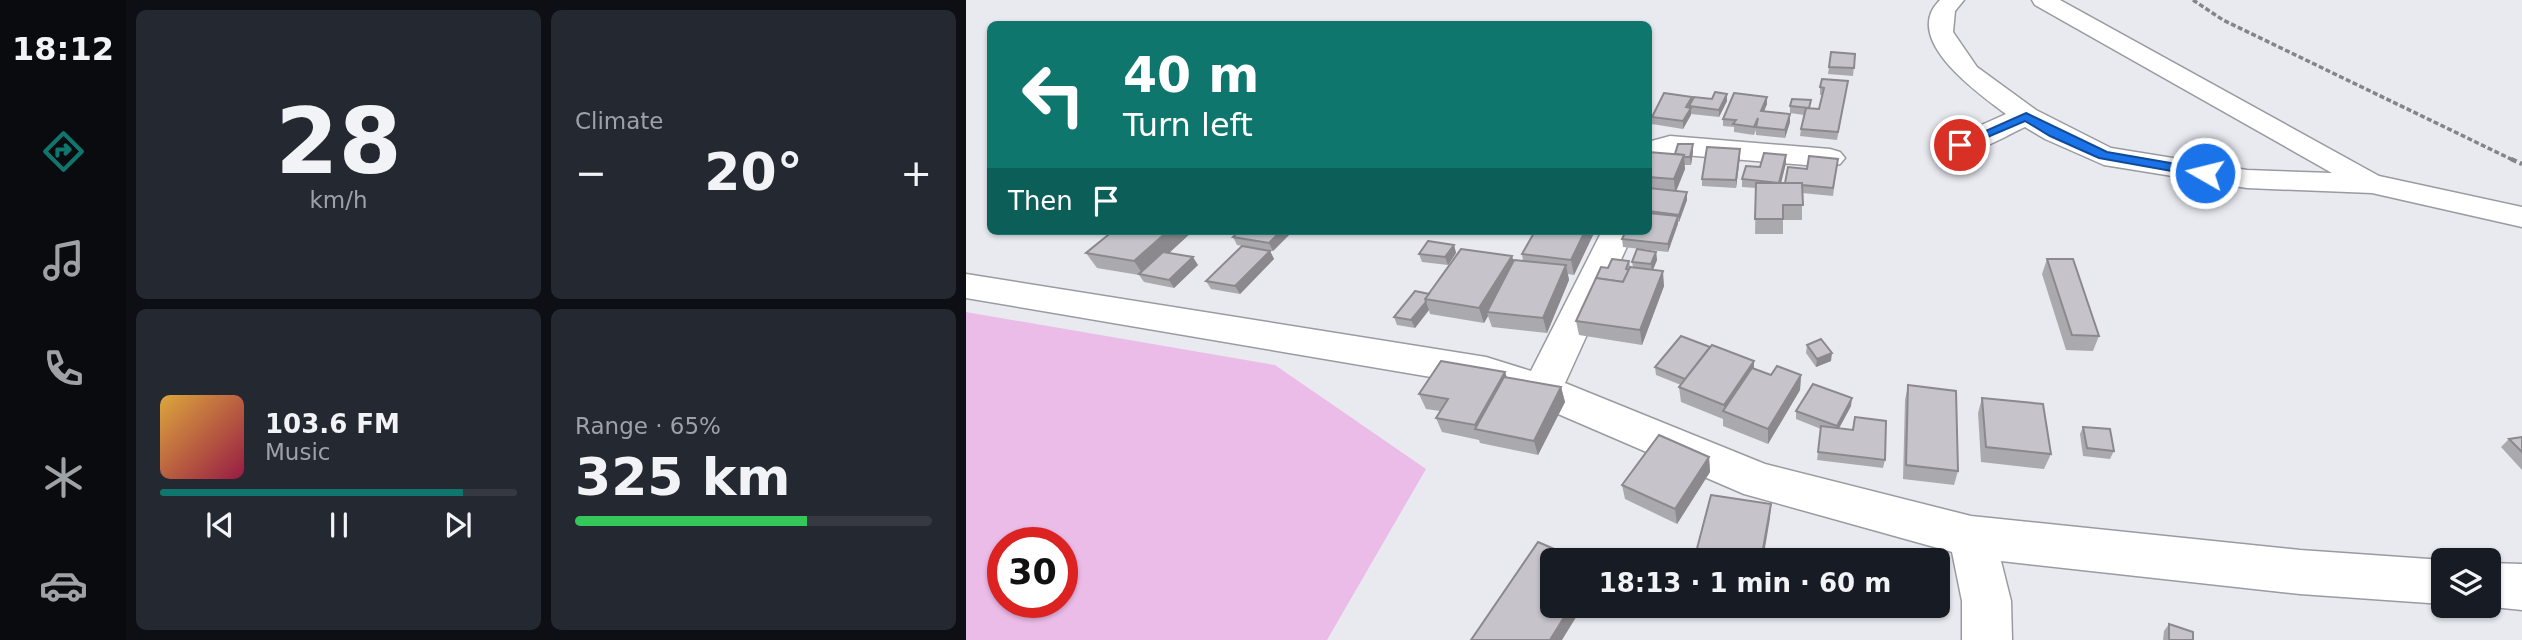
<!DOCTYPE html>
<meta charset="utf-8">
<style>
:root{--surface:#171b24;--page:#242831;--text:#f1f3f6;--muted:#9ea1a6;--line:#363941;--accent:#0f766e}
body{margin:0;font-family:"DejaVu Sans",sans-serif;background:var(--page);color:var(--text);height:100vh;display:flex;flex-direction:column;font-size:26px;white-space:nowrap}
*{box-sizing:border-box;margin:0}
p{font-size:23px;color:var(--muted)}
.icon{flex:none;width:38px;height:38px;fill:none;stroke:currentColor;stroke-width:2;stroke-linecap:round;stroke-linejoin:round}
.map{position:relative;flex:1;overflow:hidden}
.side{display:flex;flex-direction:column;gap:10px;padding:10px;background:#0d0f14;width:840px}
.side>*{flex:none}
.top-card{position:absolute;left:21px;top:21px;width:665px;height:214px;border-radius:10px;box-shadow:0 2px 5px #0004;background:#0f766e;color:#fff;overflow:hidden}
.tools{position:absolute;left:1465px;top:548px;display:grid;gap:14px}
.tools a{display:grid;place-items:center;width:70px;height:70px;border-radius:10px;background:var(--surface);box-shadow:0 2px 5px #0004;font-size:35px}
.speed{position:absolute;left:21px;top:527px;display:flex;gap:14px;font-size:35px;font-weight:700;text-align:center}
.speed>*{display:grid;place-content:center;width:91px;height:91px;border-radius:50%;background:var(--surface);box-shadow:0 2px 5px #0004;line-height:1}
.speed .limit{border:10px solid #d22;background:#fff;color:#111}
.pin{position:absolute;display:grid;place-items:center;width:60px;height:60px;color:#fff;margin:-30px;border:4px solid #fff;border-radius:50%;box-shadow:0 2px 7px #0007}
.me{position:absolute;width:77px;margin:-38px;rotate:278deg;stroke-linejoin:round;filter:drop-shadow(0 0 5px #0008)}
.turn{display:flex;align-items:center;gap:24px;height:147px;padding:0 21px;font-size:32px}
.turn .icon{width:91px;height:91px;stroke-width:2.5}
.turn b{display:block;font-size:49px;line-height:60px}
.then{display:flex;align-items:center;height:66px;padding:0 21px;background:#0003;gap:14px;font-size:26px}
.big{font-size:52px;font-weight:600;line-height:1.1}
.side .card{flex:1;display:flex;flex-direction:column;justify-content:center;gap:10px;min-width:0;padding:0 24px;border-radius:10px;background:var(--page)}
.side .dial{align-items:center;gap:0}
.dial b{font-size:91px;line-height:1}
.song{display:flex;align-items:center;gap:21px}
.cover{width:84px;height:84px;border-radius:10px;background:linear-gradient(135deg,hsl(40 70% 55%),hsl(340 70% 35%))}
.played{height:7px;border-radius:4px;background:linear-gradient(90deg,var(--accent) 85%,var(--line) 85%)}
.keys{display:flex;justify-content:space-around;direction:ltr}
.heat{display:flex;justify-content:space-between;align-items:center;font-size:38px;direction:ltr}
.charge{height:10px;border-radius:5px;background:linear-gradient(90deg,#34c759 65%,var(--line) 0)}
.side .tiles{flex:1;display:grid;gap:10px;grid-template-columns:repeat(2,1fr)}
.trip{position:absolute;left:574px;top:548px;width:410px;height:70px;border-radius:10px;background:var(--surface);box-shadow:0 2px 5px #0004;font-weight:600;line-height:70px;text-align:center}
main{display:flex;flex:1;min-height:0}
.tabs{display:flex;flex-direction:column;width:126px;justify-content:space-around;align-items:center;background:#090b0e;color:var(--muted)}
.tabs .icon{width:49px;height:49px}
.tabs .selected{color:var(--accent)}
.tabs b{font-size:32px;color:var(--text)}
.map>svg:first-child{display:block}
.green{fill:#ecbce9;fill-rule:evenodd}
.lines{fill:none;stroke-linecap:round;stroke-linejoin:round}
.minor-casing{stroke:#9a9ba1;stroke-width:3}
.path-far1{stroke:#84858a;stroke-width:3.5;stroke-dasharray:5 2.5;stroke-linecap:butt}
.path{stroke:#84858a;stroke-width:4.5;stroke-dasharray:6 3.5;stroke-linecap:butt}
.minor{fill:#fff;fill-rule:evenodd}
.wall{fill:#aaa9ae}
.shaded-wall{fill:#8b898d}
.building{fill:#c6c4ca;stroke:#8b898d;stroke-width:2}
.route{fill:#1a73e8;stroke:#114b97;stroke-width:2}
</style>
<main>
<nav class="tabs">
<b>18:12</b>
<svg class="icon selected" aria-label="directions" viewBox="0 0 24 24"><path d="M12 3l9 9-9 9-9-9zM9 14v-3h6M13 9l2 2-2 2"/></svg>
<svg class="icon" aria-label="music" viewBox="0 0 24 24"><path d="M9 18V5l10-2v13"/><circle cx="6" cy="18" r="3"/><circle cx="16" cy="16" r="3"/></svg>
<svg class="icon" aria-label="phone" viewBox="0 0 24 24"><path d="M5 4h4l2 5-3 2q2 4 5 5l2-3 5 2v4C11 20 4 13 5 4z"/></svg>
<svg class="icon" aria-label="climate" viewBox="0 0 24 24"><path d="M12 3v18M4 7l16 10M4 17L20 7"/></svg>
<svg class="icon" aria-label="car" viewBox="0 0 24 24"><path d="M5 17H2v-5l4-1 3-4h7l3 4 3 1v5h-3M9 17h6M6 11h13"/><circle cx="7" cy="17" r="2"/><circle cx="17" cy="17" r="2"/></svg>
</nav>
<section class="side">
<div class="tiles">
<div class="card dial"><b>28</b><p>km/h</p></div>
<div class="card"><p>Climate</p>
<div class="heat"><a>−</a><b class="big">20°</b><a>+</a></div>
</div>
<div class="card">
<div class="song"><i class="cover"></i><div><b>103.6 FM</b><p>Music</p></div></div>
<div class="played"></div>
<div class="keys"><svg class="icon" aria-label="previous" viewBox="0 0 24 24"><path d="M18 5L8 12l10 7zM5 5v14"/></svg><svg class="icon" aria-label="pause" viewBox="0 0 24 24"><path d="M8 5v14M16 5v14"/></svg><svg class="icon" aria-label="next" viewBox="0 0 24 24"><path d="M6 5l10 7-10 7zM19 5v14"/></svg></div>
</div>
<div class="card"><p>Range · 65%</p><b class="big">325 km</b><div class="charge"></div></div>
</div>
</section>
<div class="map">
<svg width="1556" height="640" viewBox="0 0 1556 640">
<rect width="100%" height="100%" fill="#e8eaf0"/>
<path class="green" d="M0 312 309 365 460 469 361 640H0ZM37 542H96V602H37Z"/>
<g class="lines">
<g class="minor-casing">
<g id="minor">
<path d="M974 0H998L989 11 987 32 1011 67 1070 110 1145 148 1281 170 1366 173 1069 5 1066 0H1094L1413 176 1556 207V227L1406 193 1281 188 1138 165 1079 139 1059 127C1037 137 1008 157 984 151L979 145 984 139 1040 114C1013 94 934 39 974 0Z"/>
<polygon points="704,136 864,149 874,152 879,158 874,164 864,167 706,154 682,161 682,142"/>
<polygon points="636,231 668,231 599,383 799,464 1005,516 1334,550 1477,560 1477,604 1334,594 1035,561 1045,601 1046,640 996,640 996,601 986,552 778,494 562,401 518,386 0,298 0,274 520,357 565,371"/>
<polygon points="1522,563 1556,564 1556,610 1517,606 1522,606"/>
</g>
</g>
<polyline class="path-far1" points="1227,0 1257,20 1549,161"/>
<polyline class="path" points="1545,159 1556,164"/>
<use href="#minor" class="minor"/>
</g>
<g class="wall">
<polygon points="889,54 887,76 862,74 863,67"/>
<polygon points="854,87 881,88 871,140 834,136 835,129 838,115 824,113 824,106 826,99 844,109 853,109 856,95 854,95"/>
<polygon points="761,94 761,101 753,117 725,114 717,129 686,124 686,117 726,97 726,99 746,99"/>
<polygon points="801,97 801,104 798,111 824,122 819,138 790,135 790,130 788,135 768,132 768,127 757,126 757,119"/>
<polygon points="682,152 709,154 727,152 725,165 718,165 719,169 710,191 721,192 721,200 713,222 712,222 702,252 657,247 656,239 682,231"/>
<polygon points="820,155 820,163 815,183 819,183 841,169 871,166 867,196 836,193 836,220 817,220 817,234 789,234 790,188 776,187 776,179 794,167"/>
<polygon points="774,156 770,188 736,186 736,179"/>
<polygon points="147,231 227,231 203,253 232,265 208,288 178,282 173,275 131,268 120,253"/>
<polygon points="273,231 327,231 307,251 271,245 267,237"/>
<polygon points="629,231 608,275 602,274 603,280 581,333 526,327 522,316 518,323 464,314 463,310 449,328 431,325 428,317 463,294 546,256 547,261 557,261 556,254"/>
<polygon points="488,245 490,253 482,265 456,262 453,254"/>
<polygon points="304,251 308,259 274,294 245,289 240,281"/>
<polygon points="690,252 691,260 687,270 698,286 676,345 613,335 610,321 642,268 663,261 664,267 667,267 666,262"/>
<polygon points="1081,259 1133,336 1127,351 1100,350 1076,274"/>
<polygon points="841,345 865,361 850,367 840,353"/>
<polygon points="744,347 788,361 788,369 805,375 835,375 834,390 802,444 757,426 757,419 715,402 713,387 715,385 690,375 689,367"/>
<polygon points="539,372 541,378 595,387 599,402 572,455 514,443 513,440 476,432 470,418 474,411 460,409 453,394"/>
<polygon points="942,385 992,471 988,485 937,479 939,400"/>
<polygon points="1016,398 1085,454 1078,469 1015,462 1012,413"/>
<polygon points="885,406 873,428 919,460 917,468 851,460 855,429 830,419 830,411"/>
<polygon points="1117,427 1148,451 1144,459 1117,456 1114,434"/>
<polygon points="1556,437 1556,470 1535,447 1543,439"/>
<polygon points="743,457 744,472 711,524 659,499 656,485"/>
<polygon points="810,606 827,606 827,608"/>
<polygon points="1203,624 1227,640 1197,640 1198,631"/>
</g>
<g class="shaded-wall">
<polygon points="761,94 761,101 753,117 753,110"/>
<polygon points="801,97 801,104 795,119 795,111"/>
<polygon points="725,108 725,115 717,129 717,121"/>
<polygon points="824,114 824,122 819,138 819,130"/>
<polygon points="727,144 727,152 725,165 724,157"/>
<polygon points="774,149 774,156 770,188 770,180"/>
<polygon points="718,155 719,169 709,194 708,179"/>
<polygon points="820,155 820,163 813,191 813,183"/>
<polygon points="721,192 721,200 713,222 713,215"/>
<polygon points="712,216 712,224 702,252 702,244"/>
<polygon points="202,231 227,231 178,276 168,261"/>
<polygon points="315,231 327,231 307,251 303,243"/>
<polygon points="619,231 629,231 608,275 605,260"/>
<polygon points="488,245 490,253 482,265 479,257"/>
<polygon points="304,251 308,259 274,294 269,286"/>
<polygon points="690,252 691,260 686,272 685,264"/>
<polygon points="546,256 550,271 521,312 522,316 518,323 513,308"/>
<polygon points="227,257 232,265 208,288 203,280"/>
<polygon points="600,265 603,280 581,333 577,318"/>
<polygon points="697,271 698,286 676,345 674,330"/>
<polygon points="460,302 463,310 449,328 445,320"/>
<polygon points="866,353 865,361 850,367 851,359"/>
<polygon points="788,361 788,376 758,412 758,405"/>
<polygon points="539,372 544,387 510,429 509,425"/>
<polygon points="835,375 834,390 802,444 802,429"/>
<polygon points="595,387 599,402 572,455 568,441"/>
<polygon points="886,398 885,406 870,434 871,426"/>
<polygon points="743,457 744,472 711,524 709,509"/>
<polygon points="805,504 804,518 797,560 795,560"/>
<polygon points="605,606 617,606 596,640 584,640"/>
</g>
<g class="building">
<polygon points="865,52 889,54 888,68 863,67"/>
<polygon points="856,79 882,81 872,132 835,129 840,108 853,109 858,88 854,87"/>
<polygon points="749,92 761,94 753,110 723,106 728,97 746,99"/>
<polygon points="698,93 726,97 720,107 725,108 717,121 686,117"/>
<polygon points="768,93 801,97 795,111 824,114 819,130 790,127 792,118 788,127 767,124 770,120 757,119"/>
<polygon points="826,99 845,100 843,108 824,106"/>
<polygon points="712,144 727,144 724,157 717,157 718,155 709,154"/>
<polygon points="741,147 774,149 770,180 736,179"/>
<polygon points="682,152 718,155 708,179 682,177"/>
<polygon points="798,153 820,155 813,183 776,179 780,166 794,167"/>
<polygon points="843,156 872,159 867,188 836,185 836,183 819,183 822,167 841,169"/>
<polygon points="790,183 836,183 837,205 817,205 817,219 789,219"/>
<polygon points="682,188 721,192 713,215 682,211"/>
<polygon points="682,213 712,216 702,244 656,239 660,231 682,231"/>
<polygon points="147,231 202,231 168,261 120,253"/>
<polygon points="273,231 315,231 303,243 267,237"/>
<polygon points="569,231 619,231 605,260 556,254"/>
<polygon points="462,241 488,245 479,257 453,254"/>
<polygon points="276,246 304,251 269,286 240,281"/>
<polygon points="495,249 546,256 513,308 459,299"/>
<polygon points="671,249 690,252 685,264 666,262"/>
<polygon points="197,252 227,257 203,280 173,274"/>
<polygon points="646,259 663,261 660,269 663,270 657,282 630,278 635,267 642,268"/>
<polygon points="1081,259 1107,259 1133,336 1106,335"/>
<polygon points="548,260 600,265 577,318 521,312"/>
<polygon points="664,267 697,271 674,330 610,321 630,278 657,282"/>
<polygon points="449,291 463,294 459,299 460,302 445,320 428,317"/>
<polygon points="715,336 744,347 719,379 689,367"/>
<polygon points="855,339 866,353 851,359 841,345"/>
<polygon points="746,345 788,361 758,405 713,387"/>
<polygon points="475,361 539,372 509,425 470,418 482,399 453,394"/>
<polygon points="811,366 835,375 802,429 757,411 786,368 805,375"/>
<polygon points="538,377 595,387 568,441 509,429"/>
<polygon points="847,384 886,398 871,426 830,411"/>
<polygon points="942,385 990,391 992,471 940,465"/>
<polygon points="1016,398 1077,404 1085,454 1020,447"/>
<polygon points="889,417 920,421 919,460 852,452 855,426 887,430"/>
<polygon points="1117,427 1144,429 1148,451 1121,448"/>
<polygon points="693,435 743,457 709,509 656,485"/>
<polygon points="1556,437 1556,452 1543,439"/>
<polygon points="745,495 805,504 795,560 728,560"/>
<polygon points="572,542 614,560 586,560 586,606 605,606 584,640 505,640"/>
<polygon points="1203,624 1227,632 1227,640 1203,640"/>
</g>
<polygon class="route" points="1060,113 1141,152 1239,169 1245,173 1239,177 1133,158 1084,136 1059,121 998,147 994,148 988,145"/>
</svg>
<div class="tools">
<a><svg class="icon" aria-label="layers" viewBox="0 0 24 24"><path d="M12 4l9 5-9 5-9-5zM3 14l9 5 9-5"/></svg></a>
</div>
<div class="speed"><div class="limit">30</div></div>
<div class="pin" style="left:994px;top:145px;background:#d93025"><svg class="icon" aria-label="arrive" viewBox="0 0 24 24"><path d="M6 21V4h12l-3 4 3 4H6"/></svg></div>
<svg class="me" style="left:1239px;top:173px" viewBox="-20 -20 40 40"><circle r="17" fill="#1a73e8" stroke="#fff" stroke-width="3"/><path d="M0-11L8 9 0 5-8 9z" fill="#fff"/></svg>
<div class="trip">18:13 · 1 min · 60 m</div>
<div class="top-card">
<div class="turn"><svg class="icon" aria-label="left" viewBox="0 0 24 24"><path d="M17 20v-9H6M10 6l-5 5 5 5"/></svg><div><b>40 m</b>Turn left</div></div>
<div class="then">Then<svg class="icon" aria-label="arrive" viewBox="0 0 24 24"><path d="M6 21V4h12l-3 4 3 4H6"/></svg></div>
</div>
</div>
</main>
